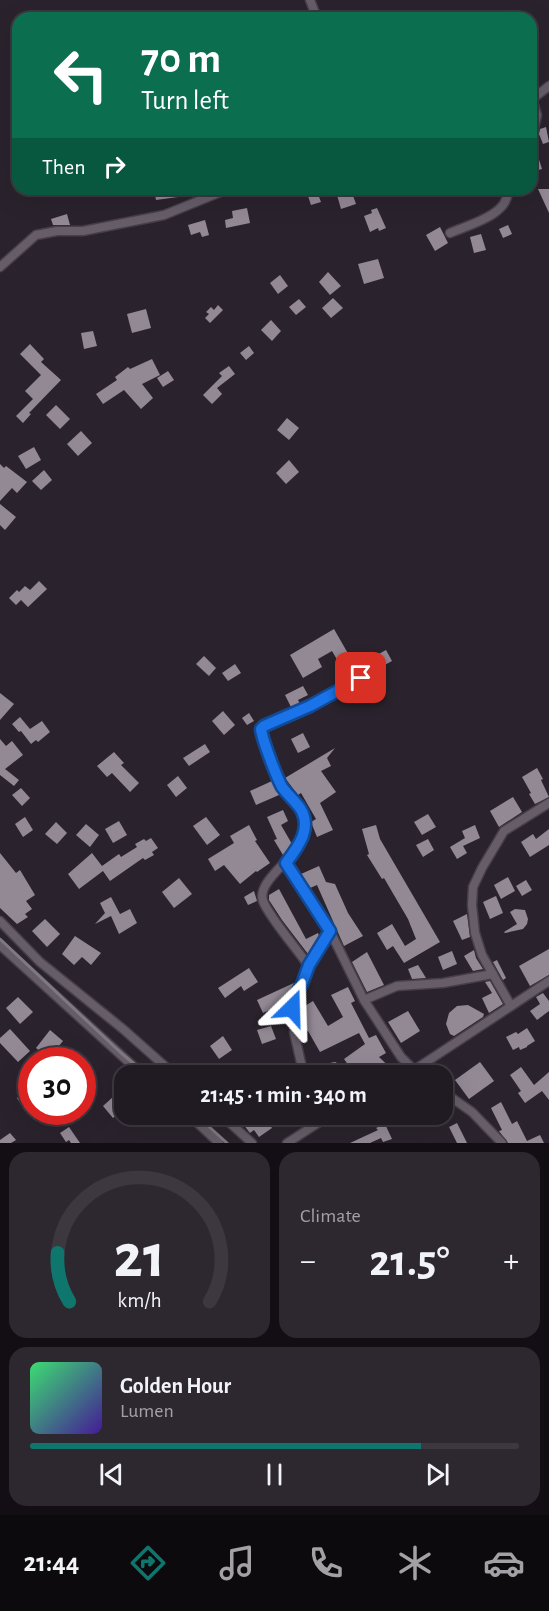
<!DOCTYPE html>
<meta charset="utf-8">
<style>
:root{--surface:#201a22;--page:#2d272f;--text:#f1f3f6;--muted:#a2a1a5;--line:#3d3840;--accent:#0f766e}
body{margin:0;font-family:"Alegreya Sans",sans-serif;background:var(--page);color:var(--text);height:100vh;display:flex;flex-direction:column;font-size:22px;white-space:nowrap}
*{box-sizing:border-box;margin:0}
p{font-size:20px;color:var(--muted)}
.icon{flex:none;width:33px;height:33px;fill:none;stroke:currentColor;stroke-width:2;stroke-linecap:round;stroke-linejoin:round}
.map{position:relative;height:1143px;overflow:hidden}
.panel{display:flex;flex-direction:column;gap:9px;padding:9px;background:#120e13;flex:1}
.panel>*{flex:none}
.banner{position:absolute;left:12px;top:12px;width:525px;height:183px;border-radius:18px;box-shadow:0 6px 24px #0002,0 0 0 2px var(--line);background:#0b6e4f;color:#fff;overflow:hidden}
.speed{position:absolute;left:18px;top:1047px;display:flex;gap:12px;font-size:30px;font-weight:700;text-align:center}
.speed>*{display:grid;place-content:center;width:78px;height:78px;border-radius:50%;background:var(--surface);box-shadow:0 6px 24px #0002,0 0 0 2px var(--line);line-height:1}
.speed .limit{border:9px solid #d22;background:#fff;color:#111}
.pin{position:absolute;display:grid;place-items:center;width:51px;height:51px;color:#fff;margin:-26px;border-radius:12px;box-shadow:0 3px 9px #0006}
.me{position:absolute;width:66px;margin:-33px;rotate:22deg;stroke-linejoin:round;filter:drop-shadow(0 0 4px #0008)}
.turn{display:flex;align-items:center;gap:21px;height:126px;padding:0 30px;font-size:27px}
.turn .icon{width:78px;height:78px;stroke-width:2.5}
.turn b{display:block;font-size:42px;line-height:51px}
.then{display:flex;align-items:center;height:57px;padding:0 30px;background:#0003;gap:12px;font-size:22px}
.big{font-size:45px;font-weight:700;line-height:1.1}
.panel .tile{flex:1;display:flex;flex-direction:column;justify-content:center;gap:9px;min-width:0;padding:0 21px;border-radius:18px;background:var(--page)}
.panel .dial{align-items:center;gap:0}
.dial svg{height:156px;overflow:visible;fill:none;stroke:var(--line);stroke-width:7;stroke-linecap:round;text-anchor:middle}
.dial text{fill:var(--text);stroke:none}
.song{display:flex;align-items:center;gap:18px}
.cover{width:72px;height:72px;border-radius:9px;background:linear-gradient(135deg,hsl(140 70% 55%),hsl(260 70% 35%))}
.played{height:6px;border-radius:3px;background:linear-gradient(90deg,var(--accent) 80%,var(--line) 80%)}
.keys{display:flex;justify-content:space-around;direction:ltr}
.heat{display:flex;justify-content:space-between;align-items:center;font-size:33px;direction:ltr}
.panel .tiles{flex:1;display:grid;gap:9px;grid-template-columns:1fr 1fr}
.tile:last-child{grid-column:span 2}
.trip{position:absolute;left:114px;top:1065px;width:339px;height:60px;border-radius:18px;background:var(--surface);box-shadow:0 6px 24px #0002,0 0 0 2px var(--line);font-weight:700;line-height:60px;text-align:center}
.tab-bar{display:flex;height:96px;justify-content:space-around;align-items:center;background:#0d0a0e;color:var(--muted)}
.tab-bar .icon{width:42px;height:42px}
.tab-bar .selected{color:var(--accent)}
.tab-bar b{font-size:27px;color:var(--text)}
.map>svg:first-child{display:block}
.building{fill:#938995}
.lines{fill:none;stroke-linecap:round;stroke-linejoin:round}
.minor-casing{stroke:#463f48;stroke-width:11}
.minor{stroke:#665d69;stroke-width:8}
.rail{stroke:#7f7981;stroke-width:3}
.route-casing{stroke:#114b97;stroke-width:15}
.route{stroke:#1a73e8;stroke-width:10}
</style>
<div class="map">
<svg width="549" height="1143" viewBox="0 0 549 1143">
<rect width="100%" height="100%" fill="#2a232d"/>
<g class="building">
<polygon points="546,127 549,142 543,144 539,134 540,129"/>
<polygon points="535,147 542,169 531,172 531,148"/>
<polygon points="154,189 177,189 178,197 156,200"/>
<polygon points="310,189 316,189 321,202 311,205 306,190"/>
<polygon points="538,189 549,189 549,213"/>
<polygon points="351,190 356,204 341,209 337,195"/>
<polygon points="247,208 250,223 226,228 225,220 233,218 232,211"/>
<polygon points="377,208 386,228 379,231 378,228 370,232 364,216 372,213 371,210"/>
<polygon points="67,214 70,225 53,225 51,219"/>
<polygon points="205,220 209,235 202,237 200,232 191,235 188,225"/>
<polygon points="508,225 512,234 503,238 499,229"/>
<polygon points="440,227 448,243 435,251 426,235"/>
<polygon points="481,234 486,250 474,253 470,237"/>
<polygon points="378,259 384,278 364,284 358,264"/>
<polygon points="328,272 341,286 330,295 319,282"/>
<polygon points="280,275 288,286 278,294 270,283"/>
<polygon points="333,298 343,308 331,318 322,308"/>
<polygon points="299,299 306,307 296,315 289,307"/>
<polygon points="218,305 223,310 210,323 205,318 209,314 206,312 211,307 214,310"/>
<polygon points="146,309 151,328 132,333 127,314"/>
<polygon points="271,320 281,331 272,341 261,330"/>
<polygon points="93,331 97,346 84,349 81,333"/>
<polygon points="30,344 44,359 41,362 61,380 29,413 31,414 23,423 16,416 33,399 25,391 41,375 20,354"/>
<polygon points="249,346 254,353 246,360 240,353"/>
<polygon points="152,359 160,375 142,384 153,398 141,409 124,390 103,404 96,394 117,380 115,377 128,367 130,369"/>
<polygon points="229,366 235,374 217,388 222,394 212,404 203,395 222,376 219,373"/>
<polygon points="168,371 174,380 163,387 157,378"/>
<polygon points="56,405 70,419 60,429 46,415"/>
<polygon points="287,418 299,428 289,440 277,430"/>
<polygon points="81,431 92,443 78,456 67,444"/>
<polygon points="34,447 41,460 26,469 18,456"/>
<polygon points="289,460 299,472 286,484 276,473"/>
<polygon points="0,464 4,468 6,466 27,482 17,493 12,488 0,501"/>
<polygon points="44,470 52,480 41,490 32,481"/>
<polygon points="0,504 16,517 5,530 0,525"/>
<polygon points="39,581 47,589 28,607 21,600 16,605 9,598 17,590 19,592 25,586 30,590"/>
<polygon points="334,629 350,657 339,663 332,651 318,659 322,667 303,678 290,655"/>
<polygon points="386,650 392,661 372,672 366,661"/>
<polygon points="204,656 216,668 209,676 196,664"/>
<polygon points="235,664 241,673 228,681 222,673"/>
<polygon points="303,686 308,695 298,700 300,704 291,707 285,695"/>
<polygon points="0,693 14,704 0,720"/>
<polygon points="223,711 235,725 224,735 212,721"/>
<polygon points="249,713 254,721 247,725 242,718"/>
<polygon points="20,717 30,729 42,721 50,732 38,742 36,740 31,744 21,731 19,732 12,724"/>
<polygon points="303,733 310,747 298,753 291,739"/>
<polygon points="0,739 6,746 12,741 23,755 5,769 19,780 14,786 0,775"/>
<polygon points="205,744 210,752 189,766 183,758"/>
<polygon points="335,748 327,758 331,766 321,771 336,792 320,803 333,830 317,837 311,822 316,819 301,793 298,795 285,778"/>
<polygon points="114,752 124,763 121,765 139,783 130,792 112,773 107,777 97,766"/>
<polygon points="537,768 543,779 541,780 549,797 535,804 529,794 531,793 522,777"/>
<polygon points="178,776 187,788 176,797 167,785"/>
<polygon points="272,781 279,795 256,805 250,791"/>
<polygon points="21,788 30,798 22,806 12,795"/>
<polygon points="513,797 522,812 499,827 490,811"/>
<polygon points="283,810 288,821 281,825 292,844 283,855 274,840 277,839 267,817"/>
<polygon points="428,814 436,827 422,835 414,822"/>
<polygon points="25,817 33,830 23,837 15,824"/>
<polygon points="206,817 220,835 207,845 193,826"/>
<polygon points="119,821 127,835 113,843 105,829"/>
<polygon points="56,822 67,833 57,844 45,834"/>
<polygon points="86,824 99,835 90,847 76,835"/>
<polygon points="249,825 257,840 255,841 270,863 257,872 256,871 240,884 224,865 215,871 208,859 234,843 230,836"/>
<polygon points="376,825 380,839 440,942 404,963 393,946 387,950 377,933 392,924 405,946 416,939 408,919 384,878 382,879 367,855 369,854 362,829"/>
<polygon points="475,825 480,838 463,846 467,853 457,859 450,847 465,838 462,831"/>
<polygon points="549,829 549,845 530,857 521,842 533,834 536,839"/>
<polygon points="151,838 158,848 152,852 154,855 145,860 143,858 110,881 103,871 79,889 68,874 92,853 102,866 119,854 121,857 137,847 135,844 144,839 146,841"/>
<polygon points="428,839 434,850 423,857 416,845"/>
<polygon points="0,853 16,873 20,870 35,895 26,901 32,909 25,914 28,917 17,924 0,908"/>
<polygon points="319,866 326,882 335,884 348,913 363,936 344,946 317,885 310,888 301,874"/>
<polygon points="508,877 515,891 501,899 494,885"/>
<polygon points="179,878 192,894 174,908 162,892"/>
<polygon points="526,880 532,890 522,896 516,886"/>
<polygon points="279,889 306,939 318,933 319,936 308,954 282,920 269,900 269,895"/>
<polygon points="254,891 257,901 248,905 244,897"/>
<polygon points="496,896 503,913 490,919 483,902"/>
<polygon points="111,897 120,914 130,909 137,923 119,934 111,916 95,924 105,913 100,903"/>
<polygon points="515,909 525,910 528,919 527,924 523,929 505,933 504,932 517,924 510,912"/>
<polygon points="467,914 470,937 462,940 453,921"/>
<polygon points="45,919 60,934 47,947 32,931"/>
<polygon points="75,936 101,953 91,965 82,957 74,965 62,954"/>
<polygon points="549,949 549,975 530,986 519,966"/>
<polygon points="474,950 476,958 483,969 473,971 464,956"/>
<polygon points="452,951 457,964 443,970 438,957"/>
<polygon points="367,952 384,985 367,992 352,962"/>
<polygon points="497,960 506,978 503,980 493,962"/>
<polygon points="418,965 426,978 412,979 408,969"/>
<polygon points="249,968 258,982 244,991 241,986 225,998 218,988"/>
<polygon points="490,981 503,1004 489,1013 482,998 492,993 485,982"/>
<polygon points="296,982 285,1003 263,1013 257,1000"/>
<polygon points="348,987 355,1001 351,1003 369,1038 376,1035 386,1053 379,1057 399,1076 379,1076 374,1071 370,1076 353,1076 371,1063 351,1069 344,1059 365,1044 359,1033 320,1052 308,1031 301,1030 303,1019 300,1009 313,1001 328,1026 343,1017 331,995"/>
<polygon points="543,993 549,1001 549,1011 537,1020 530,1011 540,1004 536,997"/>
<polygon points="18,997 33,1012 20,1024 6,1008"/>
<polygon points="468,1005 484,1014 483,1017 454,1036 450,1034 446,1024 449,1013 457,1006"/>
<polygon points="408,1011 420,1031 401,1043 388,1022"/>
<polygon points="271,1026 276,1039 262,1044 257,1030"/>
<polygon points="527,1028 535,1041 527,1046 527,1047 520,1050 519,1047 513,1050 506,1037 516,1032 518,1034"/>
<polygon points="10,1029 30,1051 18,1062 0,1043 0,1038"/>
<polygon points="50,1030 63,1041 49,1058 36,1048"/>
<polygon points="223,1036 232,1050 219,1059 210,1046"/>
<polygon points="335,1062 341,1065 337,1072 331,1073 328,1067 330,1063"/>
<polygon points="480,1062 494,1081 469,1099 455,1080"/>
<polygon points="521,1067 534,1085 549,1072 549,1100 542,1091 525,1103 518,1093 521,1091 510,1075"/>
<polygon points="32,1089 32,1106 25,1111 17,1098"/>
<polygon points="124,1095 124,1108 113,1118 103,1106 114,1096 118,1101"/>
<polygon points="501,1102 512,1124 517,1121 527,1141 540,1135 544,1143 508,1143 499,1131 502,1130 491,1108"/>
<polygon points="37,1112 48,1112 52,1116 45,1122"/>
<polygon points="246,1114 263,1114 272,1128 259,1137 254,1130 250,1133 239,1119"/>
<polygon points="457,1123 467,1143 457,1143 449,1127"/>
<polygon points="385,1124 392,1139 383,1142 381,1138 370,1143 350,1143 378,1130 376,1128"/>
<polygon points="69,1127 80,1143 71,1143 69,1140 66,1142 60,1133"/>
<polygon points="10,1133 16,1140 11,1143 0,1143 0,1140"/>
</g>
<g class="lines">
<g class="minor-casing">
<g id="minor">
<polyline points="310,0 317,18"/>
<polyline points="531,100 549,86"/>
<polyline points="531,142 537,115 532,99"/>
<path d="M450 233C468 225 512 214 507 189"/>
<polyline points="0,267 36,235 57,231 83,231 164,215 228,189"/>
<polyline points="286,863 330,931 364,1000 401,1057 420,1076"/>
<polyline points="0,921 40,962 123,1029 176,1076"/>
<polyline points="0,945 144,1076"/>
<path d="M308 965C297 949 269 917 263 901 255 876 314 851 305 819 302 805 288 797 281 785 276 776 262 739 261 729L264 726 310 706 361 678"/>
<polyline points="364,1000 397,986 443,983 493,974"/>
<polyline points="511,1006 482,955 475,933 472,905 473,887 482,868 504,831 549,803"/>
<polyline points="304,1076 294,1032 297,1018 291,1003 302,984 308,965 330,931"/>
<polyline points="405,1076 549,981"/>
<polyline points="442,1091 472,1112 502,1143"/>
<polyline points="188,1114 219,1143"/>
<polyline points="220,1114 252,1143"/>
<polyline points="287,1143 332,1114"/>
</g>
</g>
<use href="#minor" class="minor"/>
<g class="rail">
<polyline points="0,939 120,1052 148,1076"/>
<polyline points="195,1114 227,1143"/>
</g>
</g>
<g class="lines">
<g class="route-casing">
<path id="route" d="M292 1008 291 1003 302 984 309 965 330 931 286 863C298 847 313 828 300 808 295 801 287 794 282 787 277 778 262 739 261 729L264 726 310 706 361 678"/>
</g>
<use href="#route" class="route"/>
</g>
</svg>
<div class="speed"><div class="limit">30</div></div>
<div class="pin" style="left:361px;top:678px;background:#d93025"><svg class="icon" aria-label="arrive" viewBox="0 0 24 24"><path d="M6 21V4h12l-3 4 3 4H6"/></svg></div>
<svg class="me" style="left:292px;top:1008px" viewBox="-20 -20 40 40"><path d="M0-17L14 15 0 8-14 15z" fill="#1a73e8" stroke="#fff" stroke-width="4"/></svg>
<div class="trip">21:45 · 1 min · 340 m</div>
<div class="banner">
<div class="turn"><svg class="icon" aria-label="left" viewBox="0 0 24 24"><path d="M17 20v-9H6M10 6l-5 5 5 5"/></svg><div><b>70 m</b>Turn left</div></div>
<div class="then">Then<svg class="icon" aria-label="right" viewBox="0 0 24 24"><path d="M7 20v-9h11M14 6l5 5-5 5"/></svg></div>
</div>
</div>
<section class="panel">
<div class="tiles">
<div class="tile dial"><svg viewBox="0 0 100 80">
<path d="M14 69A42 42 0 1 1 86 69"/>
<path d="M14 69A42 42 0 0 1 8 44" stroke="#0f766e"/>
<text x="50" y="56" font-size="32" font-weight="700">21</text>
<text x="50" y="72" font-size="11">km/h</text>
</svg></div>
<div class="tile"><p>Climate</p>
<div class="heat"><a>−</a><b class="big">21.5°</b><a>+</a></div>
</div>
<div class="tile">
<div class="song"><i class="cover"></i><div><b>Golden Hour</b><p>Lumen</p></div></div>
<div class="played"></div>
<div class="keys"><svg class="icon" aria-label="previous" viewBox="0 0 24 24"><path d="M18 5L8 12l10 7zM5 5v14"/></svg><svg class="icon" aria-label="pause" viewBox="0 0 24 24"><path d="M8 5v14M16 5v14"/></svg><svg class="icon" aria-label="next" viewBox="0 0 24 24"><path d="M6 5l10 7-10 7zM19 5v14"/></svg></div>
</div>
</div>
</section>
<nav class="tab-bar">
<b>21:44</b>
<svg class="icon selected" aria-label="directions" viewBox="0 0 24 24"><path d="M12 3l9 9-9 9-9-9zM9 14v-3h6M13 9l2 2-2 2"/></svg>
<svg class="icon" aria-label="music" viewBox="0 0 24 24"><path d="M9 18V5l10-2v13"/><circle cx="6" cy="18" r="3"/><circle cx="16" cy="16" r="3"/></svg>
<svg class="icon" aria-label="phone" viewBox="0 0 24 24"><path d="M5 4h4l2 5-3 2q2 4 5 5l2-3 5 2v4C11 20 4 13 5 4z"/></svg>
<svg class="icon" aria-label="climate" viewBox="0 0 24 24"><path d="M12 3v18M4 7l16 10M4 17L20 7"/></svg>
<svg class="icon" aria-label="car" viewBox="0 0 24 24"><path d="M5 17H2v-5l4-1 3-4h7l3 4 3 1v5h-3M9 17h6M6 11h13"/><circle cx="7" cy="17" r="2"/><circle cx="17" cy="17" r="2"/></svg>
</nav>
